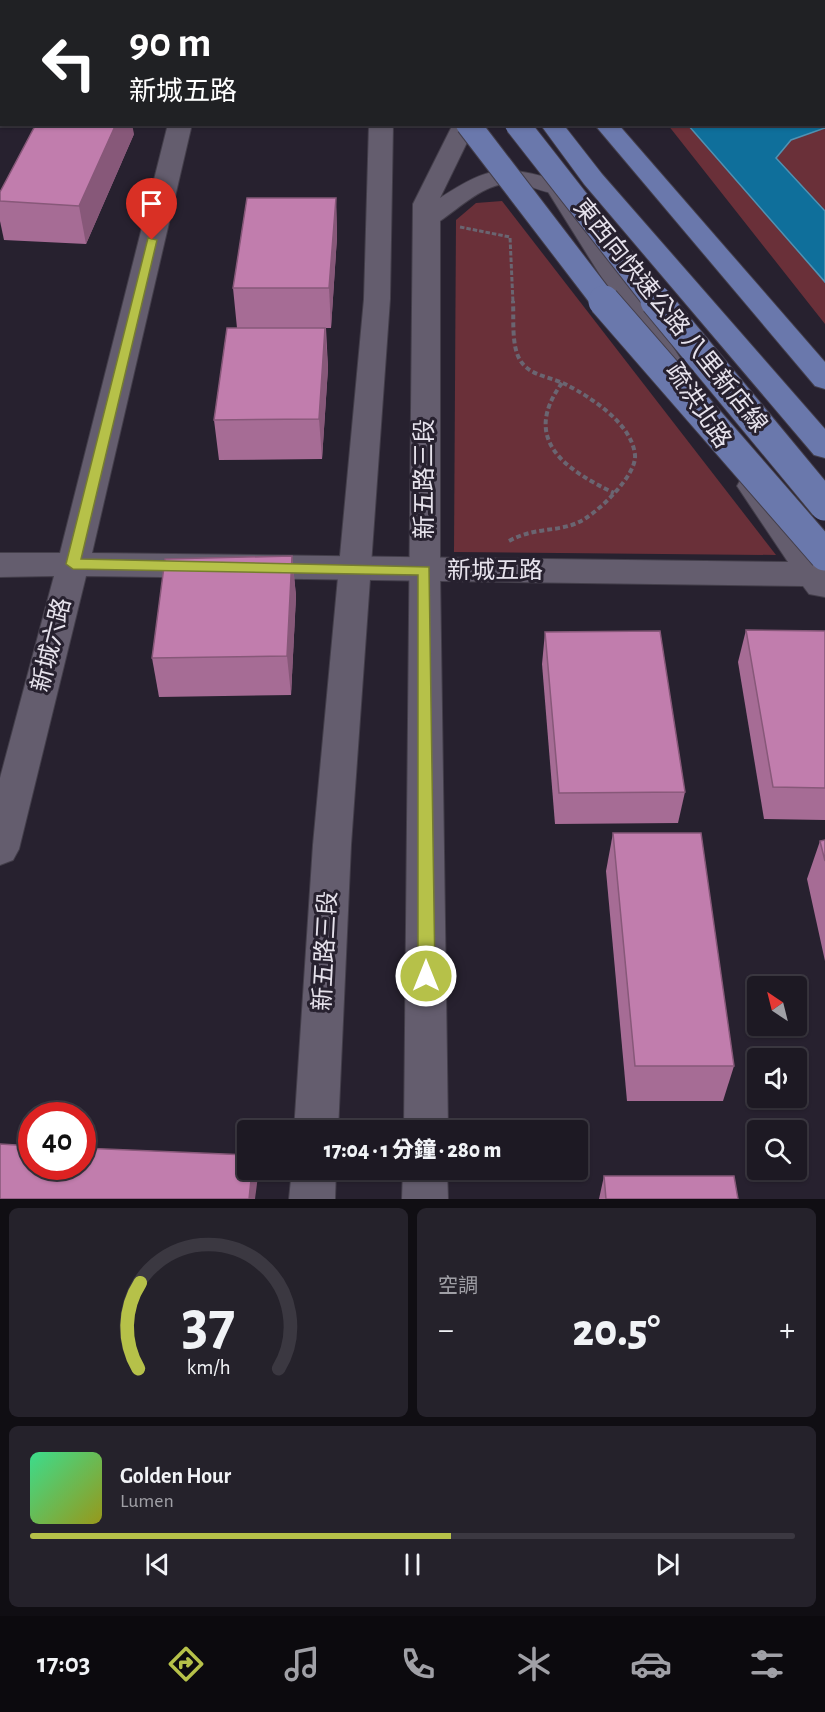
<!DOCTYPE html>
<html lang="zh-TW">
<meta charset="utf-8">
<style>
:root{--surface:#1d1923;--page:#25222b;--text:#f1f3f6;--muted:#a0a0a6;--line:#3b3841;--accent:#b6c149}
body{margin:0;font-family:"Alegreya Sans","Noto Sans TC",sans-serif;background:var(--page);color:var(--text);height:100vh;display:flex;flex-direction:column;font-size:22px;white-space:nowrap}
*{box-sizing:border-box;margin:0}
p{font-size:20px;color:var(--muted)}
.icon{flex:none;width:33px;height:33px;fill:none;stroke:currentColor;stroke-width:2;stroke-linecap:round;stroke-linejoin:round}
.map{position:relative;height:1199px;overflow:hidden}
.sheet{display:flex;flex-direction:column;gap:9px;padding:9px;background:#100e13;flex:1}
.sheet>*{flex:none}
.guide{position:absolute;left:0px;top:0px;width:825px;height:126px;box-shadow:0 2px 4px #0004,0 0 0 2px var(--line);background:#202124;color:#fff;overflow:hidden}
.needle{width:39px;rotate:325deg}
.buttons{position:absolute;left:747px;top:976px;display:grid;gap:12px}
.buttons a{display:grid;place-items:center;width:60px;height:60px;border-radius:6px;background:var(--surface);box-shadow:0 2px 4px #0004,0 0 0 2px var(--line);font-size:30px}
.speed{position:absolute;left:18px;top:1102px;display:flex;gap:12px;font-size:30px;font-weight:700;text-align:center}
.speed>*{display:grid;place-content:center;width:78px;height:78px;border-radius:50%;background:var(--surface);box-shadow:0 2px 4px #0004,0 0 0 2px var(--line);line-height:1}
.speed .limit{border:9px solid #d22;background:#fff;color:#111}
.pin{position:absolute;display:grid;place-items:center;width:51px;height:51px;color:#fff;margin:-62px -26px;border-radius:50% 50% 50% 0;rotate:-45deg;box-shadow:0 0 6px #0007}
.pin .icon{rotate:45deg}
.me{position:absolute;width:66px;margin:-33px;rotate:0deg;stroke-linejoin:round;filter:drop-shadow(0 0 4px #0008)}
.turn{display:flex;align-items:center;gap:21px;height:126px;padding:0 30px;font-size:27px}
.turn .icon{width:78px;height:78px;stroke-width:2.5}
.turn b{display:block;font-size:42px;line-height:51px}
.big{font-size:45px;font-weight:800;line-height:1.1}
.sheet .widget{flex:1;display:flex;flex-direction:column;justify-content:center;gap:9px;min-width:0;padding:0 21px;border-radius:9px;background:var(--page)}
.sheet .dial{align-items:center;gap:0}
.dial svg{height:156px;overflow:visible;fill:none;stroke:var(--line);stroke-width:7;stroke-linecap:round;text-anchor:middle}
.dial text{fill:var(--text);stroke:none}
.song{display:flex;align-items:center;gap:18px}
.cover{width:72px;height:72px;border-radius:9px;background:linear-gradient(135deg,hsl(150 70% 55%),hsl(60 70% 35%))}
.played{height:6px;border-radius:3px;background:linear-gradient(90deg,var(--accent) 55%,var(--line) 55%)}
.keys{display:flex;justify-content:space-around;direction:ltr}
.heat{display:flex;justify-content:space-between;align-items:center;font-size:33px;direction:ltr}
.sheet .tiles{flex:1;display:grid;gap:9px;grid-template-columns:1fr 1fr}
.widget:last-child{grid-column:span 2}
.trip{position:absolute;left:237px;top:1120px;width:351px;height:60px;border-radius:6px;background:var(--surface);box-shadow:0 2px 4px #0004,0 0 0 2px var(--line);font-weight:800;line-height:60px;text-align:center}
.tab-bar{display:flex;height:96px;justify-content:space-around;align-items:center;background:#0c0a0e;color:var(--muted)}
.tab-bar .icon{width:42px;height:42px}
.tab-bar .selected{color:var(--accent)}
.tab-bar b{font-size:27px;color:var(--text)}
.map>svg:first-child{display:block}
.green{fill:#6a3039}
.water{fill:#0f6f9b;stroke:#5092b3;stroke-width:1.5}
.lines{fill:none;stroke-linecap:round;stroke-linejoin:round}
.service-casing{stroke:#433e4a;stroke-width:2}
.minor-casing{stroke:#433e4a;stroke-width:2}
.tertiary-casing{stroke:#433e4a;stroke-width:2}
.trunk-casing{stroke:#433e4a;stroke-width:2}
.path-far1{stroke:#6a6571;stroke-width:3;stroke-dasharray:4.5 2;stroke-linecap:butt}
.path{stroke:#6a6571;stroke-width:4;stroke-dasharray:5 3;stroke-linecap:butt}
.service{fill:#645d6e;fill-rule:evenodd}
.minor{fill:#645d6e;fill-rule:evenodd}
.tertiary{fill:#645d6e;fill-rule:evenodd}
.trunk{fill:#6a78ac;fill-rule:evenodd}
.trunk-bridge-far1-casing{stroke:#433e4a;stroke-width:26;stroke-linecap:butt}
.trunk-bridge-casing{stroke:#433e4a;stroke-width:33;stroke-linecap:butt}
.trunk-bridge-far1{stroke:#6a78ac;stroke-width:24}
.trunk-bridge{stroke:#6a78ac;stroke-width:31}
.wall{fill:#a66c95}
.shaded-wall{fill:#875879}
.building{fill:#c17dad;stroke:#875879;stroke-width:1.5}
.route{fill:#b6c149;stroke:#767d2f;stroke-width:1.5}
.labels{text-anchor:middle;dominant-baseline:central;stroke-width:6;stroke-linejoin:round;paint-order:stroke}
.street-label{font-size:24px;fill:#e6e2ec;stroke:#27212f}
</style>
<div class="map">
<svg width="825" height="1199" viewBox="0 0 825 1199">
<rect width="100%" height="100%" fill="#27212f"/>
<g class="green">
<polygon points="570,0 825,0 825,324 668,125 824,124 824,2"/>
<polygon points="502,201 776,555 454,552 456,220 476,203"/>
</g>
<polygon class="water" points="824,9 825,128 791,140 776,158 825,211 825,282 688,125 824,124"/>
<g class="lines">
<g class="service-casing">
<polygon id="service" points="475,0 487,0 487,2 476,2"/>
</g>
<g class="minor-casing">
<g id="minor">
<polygon points="329,0 349,0 350,2 329,2"/>
<rect x="0" y="57" width="2" height="14"/>
<polygon points="2,81 2,97 0,98 0,82"/>
<polygon points="168,124 192,124 92,553 788,562 737,486 741,479 752,476 763,479 825,567 825,597 809,594 803,586 86,576 19,849 13,860 0,865 0,778 54,576 0,577 0,553 60,553"/>
<polygon points="552,172 561,174 564,179 680,358 676,364 666,367 656,364 652,358 540,179 543,174"/>
</g>
</g>
<g class="tertiary-casing">
<g id="tertiary">
<rect x="379" y="0" width="20" height="2"/>
<polygon points="458,0 478,0 479,2 458,2"/>
<polygon points="369,124 393,124 390,299 351,845 338,1131 294,1131 313,845 364,299"/>
<path d="M453 124H476L440 198C494 163 504 166 565 182L568 187 565 192C547 197 532 184 514 183 486 182 462 206 440 221V570L448 1131H404L413 204Z"/>
<polygon points="292,1170 336,1170 335,1199 289,1199"/>
<polygon points="403,1170 447,1170 448,1199 402,1199"/>
</g>
</g>
<g class="trunk-casing">
<g id="trunk">
<polygon points="364,0 384,0 385,2 364,2"/>
<polygon points="422,0 442,0 443,2 422,2"/>
<polygon points="447,0 467,0 468,2 447,2"/>
<polygon points="486,0 506,0 507,2 486,2"/>
<polygon points="540,124 563,124 602,174 825,429 825,458 814,455 584,184"/>
<polygon points="594,124 618,124 825,362 825,389 815,386"/>
</g>
</g>
<polyline class="path-far1" points="460,227 510,237 513,303"/>
<g class="path">
<path d="M562 383C521 439 564 469 614 493"/>
<path d="M509 541C538 525 562 534 586 518 602 508 637 474 635 455 632 424 592 398 567 385 552 377 529 376 520 360 511 345 514 318 513 301"/>
</g>
<use href="#service" class="service"/>
<use href="#minor" class="minor"/>
<use href="#tertiary" class="tertiary"/>
<use href="#trunk" class="trunk"/>
<g class="trunk-bridge-far1-casing">
<g id="trunk-bridge-far1">
<polyline points="468,124 605,303"/>
<polyline points="517,124 657,303"/>
</g>
</g>
<g class="trunk-bridge-casing">
<g id="trunk-bridge">
<polyline points="604,301 825,555"/>
<polyline points="656,301 825,505"/>
</g>
</g>
<use href="#trunk-bridge-far1" class="trunk-bridge-far1"/>
<use href="#trunk-bridge" class="trunk-bridge"/>
</g>
<g class="wall">
<polygon points="70,0 173,0 173,2 71,2"/>
<rect x="194" y="0" width="103" height="2"/>
<polygon points="134,134 86,244 4,240 0,221 0,192"/>
<polygon points="336,198 337,237 331,328 326,328 328,368 322,459 219,460 214,420 237,328 233,288"/>
<polygon points="292,556 296,596 291,695 159,697 152,658"/>
<polygon points="746,630 825,631 825,820 764,819 738,662"/>
<polygon points="545,632 685,792 678,823 555,824 542,664"/>
<polygon points="613,833 734,1066 723,1101 627,1101 606,871"/>
<polygon points="825,840 825,961 807,879 820,841"/>
<polygon points="604,1176 738,1199 599,1199"/>
</g>
<g class="shaded-wall">
<polygon points="0,0 13,0 14,2 2,2 2,32 0,35"/>
<polygon points="157,0 173,0 173,2 156,2"/>
<polygon points="116,124 132,124 134,134 86,244 79,206"/>
<polygon points="336,198 337,237 331,328 329,288"/>
<polygon points="325,328 328,368 322,459 319,419"/>
<polygon points="292,556 296,596 291,695 287,656"/>
<polygon points="252,1170 257,1170 258,1176 255,1199 249,1199"/>
</g>
<g class="building">
<polygon points="102,0 157,0 156,2"/>
<polygon points="214,0 293,0 292,2 213,2"/>
<polygon points="36,124 116,124 79,206 0,201 0,192"/>
<polygon points="247,198 336,198 329,288 233,288"/>
<polygon points="227,328 325,328 319,419 214,420"/>
<polygon points="292,556 287,656 152,658 165,559"/>
<polygon points="746,630 825,631 825,788 773,787"/>
<polygon points="660,631 685,792 559,793 545,632"/>
<polygon points="613,833 701,833 734,1066 635,1066"/>
<polygon points="825,840 825,861 820,841"/>
<polygon points="0,1144 32,1146 32,1167 82,1167 82,1148 248,1155 248,1170 252,1170 249,1199 0,1199"/>
<polygon points="604,1176 734,1176 738,1199 606,1199"/>
</g>
<polygon class="route" points="148,238 157,240 81,559 429,567 435,976 432,981 426,984 420,981 418,976 418,575 73,569 66,564"/>
<g class="labels">
<g class="street-label">
<text transform="translate(670 316) rotate(51)">東西向快速公路 八里新店線</text>
<text transform="translate(698 406) rotate(56)">疏洪北路</text>
<text transform="translate(425 479) rotate(-90)">新五路三段</text>
<text x="495" y="571">新城五路</text>
<text transform="translate(52 645) rotate(-76)">新城六路</text>
<text transform="translate(326 951) rotate(-87)">新五路三段</text>
</g>
</g>
</svg>
<div class="buttons">
<a><svg class="needle" viewBox="-14 -14 28 28"><path d="M0-13l5 13h-10z" fill="#e53935"/><path d="M0 13l5-13h-10z" fill="#a0a0a6"/></svg></a>
<a><svg class="icon" aria-label="sound" viewBox="0 0 24 24"><path d="M4 9h4l5-4v14l-5-4H4zM17 9q2 3 0 6"/></svg></a>
<a><svg class="icon" aria-label="search" viewBox="0 0 24 24"><circle cx="10" cy="10" r="6"/><path d="M15 15l6 6"/></svg></a>
</div>
<div class="speed"><div class="limit">40</div></div>
<div class="pin" style="left:152px;top:240px;background:#d93025"><svg class="icon" aria-label="arrive" viewBox="0 0 24 24"><path d="M6 21V4h12l-3 4 3 4H6"/></svg></div>
<svg class="me" style="left:426px;top:976px" viewBox="-20 -20 40 40"><circle r="17" fill="#b6c149" stroke="#fff" stroke-width="3"/><path d="M0-11L8 9 0 5-8 9z" fill="#fff"/></svg>
<div class="trip">17:04 · 1 分鐘 · 280 m</div>
<div class="guide">
<div class="turn"><svg class="icon" aria-label="left" viewBox="0 0 24 24"><path d="M17 20v-9H6M10 6l-5 5 5 5"/></svg><div><b>90 m</b>新城五路</div></div>
</div>
</div>
<section class="sheet">
<div class="tiles">
<div class="widget dial"><svg viewBox="0 0 100 80">
<path d="M14 69A42 42 0 1 1 86 69"/>
<path d="M14 69A42 42 0 0 1 15 25" stroke="#b6c149"/>
<text x="50" y="56" font-size="32" font-weight="700">37</text>
<text x="50" y="72" font-size="11">km/h</text>
</svg></div>
<div class="widget"><p>空調</p>
<div class="heat"><a>−</a><b class="big">20.5°</b><a>+</a></div>
</div>
<div class="widget">
<div class="song"><i class="cover"></i><div><b>Golden Hour</b><p>Lumen</p></div></div>
<div class="played"></div>
<div class="keys"><svg class="icon" aria-label="previous" viewBox="0 0 24 24"><path d="M18 5L8 12l10 7zM5 5v14"/></svg><svg class="icon" aria-label="pause" viewBox="0 0 24 24"><path d="M8 5v14M16 5v14"/></svg><svg class="icon" aria-label="next" viewBox="0 0 24 24"><path d="M6 5l10 7-10 7zM19 5v14"/></svg></div>
</div>
</div>
</section>
<nav class="tab-bar">
<b>17:03</b>
<svg class="icon selected" aria-label="directions" viewBox="0 0 24 24"><path d="M12 3l9 9-9 9-9-9zM9 14v-3h6M13 9l2 2-2 2"/></svg>
<svg class="icon" aria-label="music" viewBox="0 0 24 24"><path d="M9 18V5l10-2v13"/><circle cx="6" cy="18" r="3"/><circle cx="16" cy="16" r="3"/></svg>
<svg class="icon" aria-label="phone" viewBox="0 0 24 24"><path d="M5 4h4l2 5-3 2q2 4 5 5l2-3 5 2v4C11 20 4 13 5 4z"/></svg>
<svg class="icon" aria-label="climate" viewBox="0 0 24 24"><path d="M12 3v18M4 7l16 10M4 17L20 7"/></svg>
<svg class="icon" aria-label="car" viewBox="0 0 24 24"><path d="M5 17H2v-5l4-1 3-4h7l3 4 3 1v5h-3M9 17h6M6 11h13"/><circle cx="7" cy="17" r="2"/><circle cx="17" cy="17" r="2"/></svg>
<svg class="icon" aria-label="filters" viewBox="0 0 24 24"><path d="M4 7h16M4 17h16"/><circle cx="9" cy="7" r="2"/><circle cx="15" cy="17" r="2"/></svg>
</nav>
